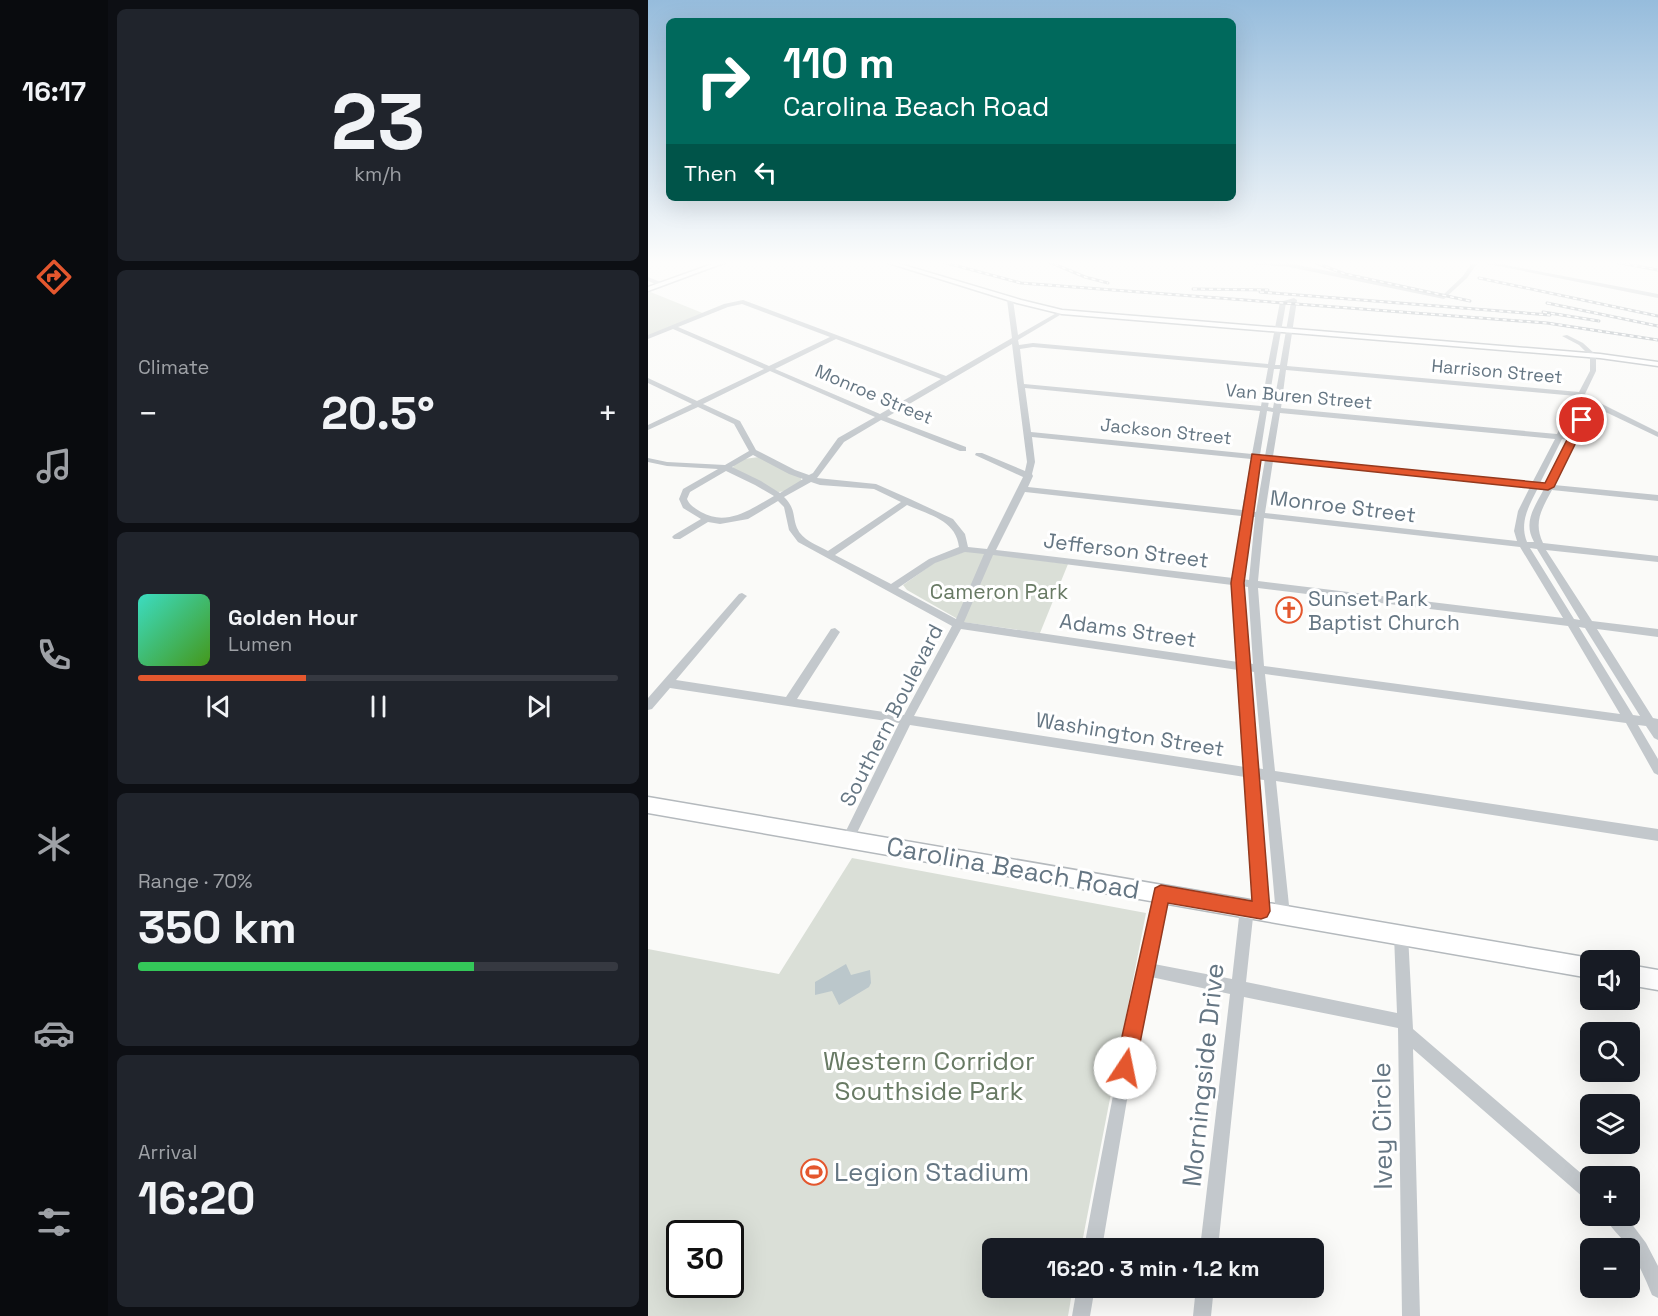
<!DOCTYPE html>
<meta charset="utf-8">
<style>
:root{--surface:#171b24;--page:#20242c;--text:#f1f3f6;--muted:#9ea1a6;--line:#363941;--accent:#e4572e}
body{margin:0;font-family:"Space Grotesk",sans-serif;background:var(--page);color:var(--text);height:100vh;display:flex;flex-direction:column;font-size:22px;white-space:nowrap}
*{box-sizing:border-box;margin:0}
p{font-size:20px;color:var(--muted)}
.icon{flex:none;width:33px;height:33px;fill:none;stroke:currentColor;stroke-width:2;stroke-linecap:round;stroke-linejoin:round}
.map{position:relative;flex:1;overflow:hidden}
.panel{display:flex;flex-direction:column;gap:9px;padding:9px;background:#0d0f14;width:540px}
.panel>*{flex:none}
.guide{position:absolute;left:18px;top:18px;width:570px;height:183px;border-radius:9px;box-shadow:0 6px 24px #0002;background:#00695c;color:#fff;overflow:hidden}
.tools{position:absolute;left:932px;top:950px;display:grid;gap:12px}
.tools a{display:grid;place-items:center;width:60px;height:60px;border-radius:9px;background:var(--surface);box-shadow:0 6px 24px #0002;font-size:30px}
.speed{position:absolute;left:18px;top:1220px;display:flex;gap:12px;font-size:30px;font-weight:700;text-align:center}
.speed>*{display:grid;place-content:center;width:78px;height:78px;border-radius:50%;background:var(--surface);box-shadow:0 6px 24px #0002;line-height:1}
.speed .limit{border:3px solid #111;border-radius:9px;background:#fff;color:#111}
.pin{position:absolute;display:grid;place-items:center;width:51px;height:51px;color:#fff;margin:-26px;border:3px solid #fff;border-radius:50%;box-shadow:0 2px 6px #0007}
.me{position:absolute;width:66px;margin:-33px;rotate:11deg;stroke-linejoin:round;filter:drop-shadow(0 0 4px #0008)}
.turn{display:flex;align-items:center;gap:21px;height:126px;padding:0 18px;font-size:27px}
.turn .icon{width:78px;height:78px;stroke-width:2.5}
.turn b{display:block;font-size:42px;line-height:51px}
.then{display:flex;align-items:center;height:57px;padding:0 18px;background:#0003;gap:12px;font-size:22px}
.big{font-size:45px;font-weight:600;line-height:1.1}
.panel .tile{flex:1;display:flex;flex-direction:column;justify-content:center;gap:9px;min-width:0;padding:0 21px;border-radius:9px;background:var(--page)}
.panel .dial{align-items:center;gap:0}
.dial b{font-size:78px;line-height:1}
.song{display:flex;align-items:center;gap:18px}
.cover{width:72px;height:72px;border-radius:9px;background:linear-gradient(135deg,hsl(170 70% 55%),hsl(100 70% 35%))}
.played{height:6px;border-radius:3px;background:linear-gradient(90deg,var(--accent) 35%,var(--line) 35%)}
.keys{display:flex;justify-content:space-around;direction:ltr}
.heat{display:flex;justify-content:space-between;align-items:center;font-size:33px;direction:ltr}
.charge{height:9px;border-radius:4px;background:linear-gradient(90deg,#34c759 70%,var(--line) 0)}
.trip{position:absolute;left:334px;top:1238px;width:342px;height:60px;border-radius:9px;background:var(--surface);box-shadow:0 6px 24px #0002;font-weight:600;line-height:60px;text-align:center}
main{display:flex;flex:1;min-height:0}
.menu{display:flex;flex-direction:column;width:108px;justify-content:space-around;align-items:center;background:#090b0e;color:var(--muted)}
.menu .icon{width:42px;height:42px}
.menu .on{color:var(--accent)}
.menu b{font-size:27px;color:var(--text)}
.map>svg:first-child{display:block}
.green{fill:#dadfd7;fill-rule:evenodd}
.water{fill:#bbc7cb}
.lines{fill:none;stroke-linecap:round;stroke-linejoin:round}
.major-casing{stroke:#b5babe;stroke-width:3}
.highway-casing{stroke:#b4b9bd;stroke-width:3}
.minor{fill:#c3c8cc;fill-rule:evenodd}
.major{fill:#fff;fill-rule:evenodd}
.highway{fill:#fff;fill-rule:evenodd}
.rail-casing{stroke:#a2aab0;stroke-width:3}
.rail{stroke:#fff;stroke-width:1.5;stroke-dasharray:4;stroke-linecap:butt}
.route{fill:#e4572e;stroke:#94391e;stroke-width:1.5}
.labels{text-anchor:middle;dominant-baseline:central;stroke-width:6;stroke-linejoin:round;paint-order:stroke}
.far-street-label{font-size:18px;fill:#657683;stroke:#fff}
.street-label{font-size:21px;fill:#657683;stroke:#fff}
.park-label{font-size:21px;fill:#687a64;stroke:#fff}
.poi-label{font-size:21px;fill:#657683;stroke:#fff;text-anchor:start}
.near-street-label{font-size:26px;fill:#657683;stroke:#fff}
.near-park-label{font-size:26px;fill:#687a64;stroke:#fff}
.near-poi-label{font-size:26px;fill:#657683;stroke:#fff;text-anchor:start}
</style>
<main>
<nav class="menu">
<b>16:17</b>
<svg class="icon on" aria-label="directions" viewBox="0 0 24 24"><path d="M12 3l9 9-9 9-9-9zM9 14v-3h6M13 9l2 2-2 2"/></svg>
<svg class="icon" aria-label="music" viewBox="0 0 24 24"><path d="M9 18V5l10-2v13"/><circle cx="6" cy="18" r="3"/><circle cx="16" cy="16" r="3"/></svg>
<svg class="icon" aria-label="phone" viewBox="0 0 24 24"><path d="M5 4h4l2 5-3 2q2 4 5 5l2-3 5 2v4C11 20 4 13 5 4z"/></svg>
<svg class="icon" aria-label="climate" viewBox="0 0 24 24"><path d="M12 3v18M4 7l16 10M4 17L20 7"/></svg>
<svg class="icon" aria-label="car" viewBox="0 0 24 24"><path d="M5 17H2v-5l4-1 3-4h7l3 4 3 1v5h-3M9 17h6M6 11h13"/><circle cx="7" cy="17" r="2"/><circle cx="17" cy="17" r="2"/></svg>
<svg class="icon" aria-label="filters" viewBox="0 0 24 24"><path d="M4 7h16M4 17h16"/><circle cx="9" cy="7" r="2"/><circle cx="15" cy="17" r="2"/></svg>
</nav>
<section class="panel">
<div class="tile dial"><b>23</b><p>km/h</p></div>
<div class="tile"><p>Climate</p>
<div class="heat"><a>−</a><b class="big">20.5°</b><a>+</a></div>
</div>
<div class="tile">
<div class="song"><i class="cover"></i><div><b>Golden Hour</b><p>Lumen</p></div></div>
<div class="played"></div>
<div class="keys"><svg class="icon" aria-label="previous" viewBox="0 0 24 24"><path d="M18 5L8 12l10 7zM5 5v14"/></svg><svg class="icon" aria-label="pause" viewBox="0 0 24 24"><path d="M8 5v14M16 5v14"/></svg><svg class="icon" aria-label="next" viewBox="0 0 24 24"><path d="M6 5l10 7-10 7zM19 5v14"/></svg></div>
</div>
<div class="tile"><p>Range · 70%</p><b class="big">350 km</b><div class="charge"></div></div>
<div class="tile"><p>Arrival</p><b class="big">16:20</b></div>
</section>
<div class="map">
<svg width="1010" height="1316" viewBox="0 0 1010 1316">
<rect width="100%" height="100%" fill="#fafaf8"/>
<g class="green">
<polygon points="0,291 57,314 0,337"/>
<polygon points="111,457 153,477 153,483 140,491 130,492 84,470 86,465 96,459"/>
<polygon points="319,551 420,564 392,633 315,622 259,590 255,585 289,561"/>
<path d="M204 858 498 913 433 1248H345V1287H425L420 1316H0V949L131 974ZM32 1233H82V1284H32Z"/>
</g>
<polygon class="water" points="198,964 203,975 222,970 223,983 221,987 191,1005 184,991 167,995 167,982"/>
<g class="lines">
<g class="major-casing">
<g id="major">
<polygon points="73,261 81,261 0,291 0,287"/>
<polygon points="234,261 242,261 373,300 414,310 952,354 1010,362 1010,366 952,358 414,314 369,303"/>
</g>
</g>
<g class="highway-casing">
<g id="highway">
<polygon points="0,797 942,958 947,960 942,960 942,978 0,813"/>
<polygon points="981,965 1010,970 1010,990 981,985"/>
</g>
</g>
<g class="minor">
<polygon points="589,261 641,263 795,295 815,276 825,261 837,261 1010,294 1010,298 830,262 819,278 796,299 641,267 592,263"/>
<polygon points="0,277 15,283 16,284 13,286 0,281"/>
<path d="M362 298 365 300 370 335 412 311 417 312 370 340 371 345 385 343 620 364 632 302 646 298 649 300 639 366 931 392 942 371V356L931 345 914 336 919 335 935 343 948 355V371L937 394 946 400 1010 432V437L945 406 906 485 1010 495V501L904 490C894 509 885 522 895 543L1010 556V562L898 550 944 621 1010 629V637L949 629 1005 718 1010 719V740L1006 738 998 726 990 725 1010 759V775L1006 773 978 723 617 674 627 771 1010 829V841L628 781 642 915 640 920 635 921 630 920 628 915 616 780 609 779 620 911 618 916 613 917 608 916 606 911 597 777 262 725 204 843 200 845 196 843 194 839 251 723 22 688 4 709 0 710V698L91 594 94 593 99 596 97 598 28 680 138 697 183 629 187 628 192 632 149 699 256 715 304 626 150 542 141 530 136 507 130 501 100 519 72 524 60 522 32 539H26L24 537 26 535 53 519 35 508 31 499 35 489 70 469 19 466 0 462V458L19 462 77 465 101 451 86 424 50 407 0 430V425L44 404 0 383V378L49 401 116 369 25 329 0 339V335L76 304 95 300 298 376 364 338 359 300ZM643 302 632 365H627L638 303ZM94 304 182 337 121 366 30 327 80 307ZM188 339 293 379 232 414 127 369ZM364 344 379 462 377 471 334 453H328L327 455 375 477 339 549 320 547 317 534 305 519 262 499 228 484 169 478 196 442 233 420 312 451H318V447L239 417ZM385 347 620 368 613 406 376 384 372 349ZM626 369H632L625 408 620 407ZM638 370 928 396 909 434 633 408ZM122 371 227 417 190 438 165 473 161 475 147 470 108 450 92 421 55 404ZM377 388 612 411 604 454 383 432ZM934 399 939 402 922 436 916 435ZM619 411 625 412 617 456 612 455ZM632 413 907 439 884 483 625 456ZM384 437 603 459 594 510 380 487 385 476 384 474 387 462ZM914 439 920 440 898 484 892 483ZM105 455 141 474 155 479 132 493 113 481 84 467ZM611 460H617L608 512 603 511ZM625 461 882 487 870 511 866 531 869 541 617 513ZM78 471 107 485 126 496C103 509 79 527 53 512 47 508 42 506 39 499L42 492ZM163 482 172 485 226 489 253 502 180 551C169 545 154 540 149 528 144 515 148 509 136 497ZM890 488 896 489C886 508 875 522 886 542H879C871 522 881 506 890 488ZM377 492 593 516 585 578 348 550ZM259 505C281 515 308 520 311 547L281 559 243 584 187 555ZM602 517H607L601 580 594 579ZM616 518 872 547 915 618 610 581ZM882 548 889 549 932 620 926 619ZM317 552 336 554 308 619 250 588 287 563ZM345 555 584 585 590 662 316 622ZM594 586 600 587 605 664 600 663ZM610 588 920 626 972 714 616 666ZM931 627 937 628 992 716 985 715ZM313 629 590 670 597 767 266 716ZM601 671 606 672 615 769 608 768Z"/>
<path d="M513 888 518 890 520 894 506 964 584 979 592 908 594 903 599 902 604 903 606 908 598 982 749 1013 746 935 748 930 753 928 758 930 760 935 765 1029 942 1181V1201L936 1198 765 1049 772 1316H754L750 1028 596 997 570 1248H552L582 994 503 977 481 1088 454 1248H436C458 1129 481 1012 506 894L508 890Z"/>
<path d="M956 1215H977L998 1243 1010 1266V1298L1004 1295C997 1278 990 1262 980 1247 973 1236 961 1227 956 1215Z"/>
<polygon points="429,1287 447,1287 442,1316 424,1316"/>
<polygon points="548,1287 566,1287 563,1316 545,1316"/>
</g>
<use href="#major" class="major"/>
<use href="#highway" class="highway"/>
<g class="rail-casing">
<g id="rail">
<polyline points="291,261 373,283 899,323 1010,340"/>
<polyline points="399,261 437,277 460,283"/>
<polyline points="663,261 697,274 822,301"/>
<polyline points="962,261 1010,270"/>
<polyline points="831,278 1010,316"/>
<polyline points="545,289 620,290"/>
<polyline points="612,292 902,315"/>
<polyline points="899,303 1010,326"/>
<polyline points="895,312 951,321"/>
</g>
</g>
<use href="#rail" class="rail"/>
</g>
<linearGradient id="sky" x2="0" y2="1"><stop stop-color="#96bcdc"/><stop offset="0.59" stop-color="#fdfdfc"/><stop offset="1" stop-color="#fdfdfc" stop-opacity="0"/></linearGradient>
<rect width="1010" height="445" fill="url(#sky)"/>
<polygon class="route" points="934,417 939,420 906,487 900,490 613,460 596,583 622,911 619,917 613,919 520,903 487,1068 484,1076 477,1079 470,1076 467,1068 507,888 513,885 604,901 583,583 604,454 897,483 929,420"/>
<defs>
<g id="church-ring" transform="scale(1.35)"><circle r="9.5" fill="#fff" stroke="#e4572e" stroke-width="1.5"/><path d="M-1.2-6h2.4v3.5h3.3v2.4h-3.3V6h-2.4V-.1h-3.3v-2.4h3.3Z" fill="#e4572e"/></g>
<g id="stadium-ring" transform="scale(1.35)"><circle r="9.5" fill="#fff" stroke="#e4572e" stroke-width="1.5"/><path d="M0-5a6.5 5 0 1 0 0 10a6.5 5 0 1 0 0-10ZM-3.5-1.8h7v3.6h-7Z" fill="#e4572e"/></g>
</defs>
<g fill-rule="evenodd">
<use href="#church-ring" x="641" y="610"/>
<use href="#stadium-ring" x="166" y="1172"/>
</g>
<g class="labels">
<g class="far-street-label">
<text transform="translate(849 371) rotate(5)">Harrison Street</text>
<text transform="translate(226 394) rotate(23)">Monroe Street</text>
<text transform="translate(651 396) rotate(5)">Van Buren Street</text>
<text transform="translate(518 431) rotate(6)">Jackson Street</text>
</g>
<g class="street-label">
<text transform="translate(695 506) rotate(7)">Monroe Street</text>
<text transform="translate(478 550) rotate(7)">Jefferson Street</text>
<text transform="translate(480 630) rotate(8)">Adams Street</text>
<text transform="translate(243 715) rotate(-63)">Southern Boulevard</text>
<text transform="translate(482 734) rotate(9)">Washington Street</text>
</g>
<g class="park-label">
<text x="351" y="591">Cameron Park</text>
</g>
<g class="poi-label">
<text x="660" y="598">Sunset Park<tspan x="660" dy="24">Baptist Church</tspan></text>
</g>
<g class="near-street-label">
<text transform="translate(365 868) rotate(10)">Carolina Beach Road</text>
<text transform="translate(555 1075) rotate(-84)">Morningside Drive</text>
<text transform="translate(734 1126) rotate(-91)">Ivey Circle</text>
</g>
<g class="near-park-label">
<text x="281" y="1061">Western Corridor<tspan x="281" dy="30">Southside Park</tspan></text>
</g>
<g class="near-poi-label">
<text x="186" y="1172">Legion Stadium</text>
</g>
</g>
</svg>
<div class="tools">
<a><svg class="icon" aria-label="sound" viewBox="0 0 24 24"><path d="M4 9h4l5-4v14l-5-4H4zM17 9q2 3 0 6"/></svg></a>
<a><svg class="icon" aria-label="search" viewBox="0 0 24 24"><circle cx="10" cy="10" r="6"/><path d="M15 15l6 6"/></svg></a>
<a><svg class="icon" aria-label="layers" viewBox="0 0 24 24"><path d="M12 4l9 5-9 5-9-5zM3 14l9 5 9-5"/></svg></a>
<a>+</a>
<a>−</a>
</div>
<div class="speed"><div class="limit">30</div></div>
<div class="pin" style="left:934px;top:420px;background:#d93025"><svg class="icon" aria-label="arrive" viewBox="0 0 24 24"><path d="M6 21V4h12l-3 4 3 4H6"/></svg></div>
<svg class="me" style="left:477px;top:1068px" viewBox="-20 -20 40 40"><circle r="19" fill="#fff"/><path d="M0-13L10 11 0 6-10 11z" fill="#e4572e"/></svg>
<div class="trip">16:20 · 3 min · 1.2 km</div>
<div class="guide">
<div class="turn"><svg class="icon" aria-label="right" viewBox="0 0 24 24"><path d="M7 20v-9h11M14 6l5 5-5 5"/></svg><div><b>110 m</b>Carolina Beach Road</div></div>
<div class="then">Then<svg class="icon" aria-label="left" viewBox="0 0 24 24"><path d="M17 20v-9H6M10 6l-5 5 5 5"/></svg></div>
</div>
</div>
</main>
